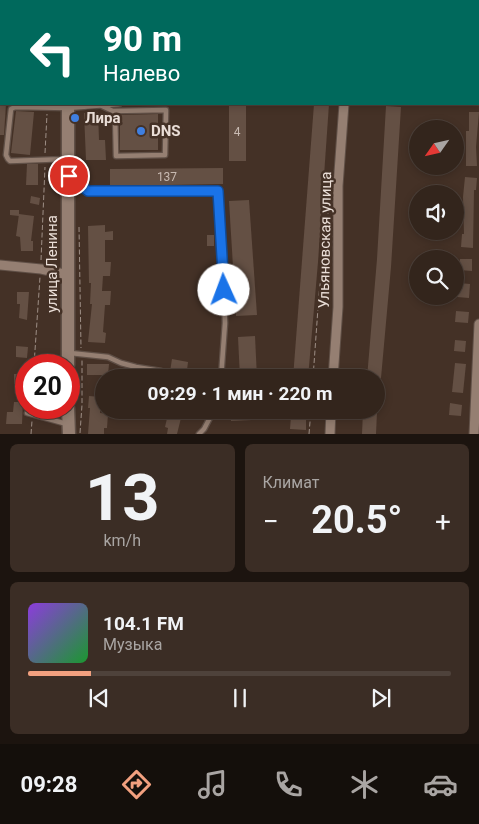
<!DOCTYPE html>
<html lang="ru">
<meta charset="utf-8">
<style>
:root{--surface:#33251c;--page:#3b2d25;--text:#f1f3f6;--muted:#a9a5a3;--line:#4e423b;--accent:#f2a07f}
body{margin:0;font-family:Roboto,sans-serif;background:var(--page);color:var(--text);height:100vh;display:flex;flex-direction:column;font-size:19px;white-space:nowrap}
*{box-sizing:border-box;margin:0}
p{font-size:16px;color:var(--muted)}
.icon{flex:none;width:28px;height:28px;fill:none;stroke:currentColor;stroke-width:2;stroke-linecap:round;stroke-linejoin:round}
.map{position:relative;height:434px;overflow:hidden}
.drawer{display:flex;flex-direction:column;gap:10px;padding:10px;background:#1c140f;flex:1}
.drawer>*{flex:none}
.top-card{position:absolute;left:0px;top:0px;width:480px;height:105px;box-shadow:0 2px 8px #0003,0 0 0 1px var(--line);background:#00695c;color:#fff;overflow:hidden}
.needle{width:32px;rotate:236deg}
.controls{position:absolute;left:409px;top:120px;display:grid;gap:10px}
.controls a{display:grid;place-items:center;width:55px;height:55px;border-radius:50%;background:var(--surface);box-shadow:0 2px 8px #0003,0 0 0 1px var(--line);font-size:25px}
.speed{position:absolute;left:15px;top:354px;display:flex;gap:10px;font-size:25px;font-weight:700;text-align:center}
.speed>*{display:grid;place-content:center;width:65px;height:65px;border-radius:50%;background:var(--surface);box-shadow:0 2px 8px #0003,0 0 0 1px var(--line);line-height:1}
.speed .limit{border:8px solid #d22;background:#fff;color:#111}
.pin{position:absolute;display:grid;place-items:center;width:42px;height:42px;color:#fff;margin:-21px;border:2px solid #fff;border-radius:50%;box-shadow:0 1px 5px #0007}
.me{position:absolute;width:55px;margin:-28px;rotate:358deg;stroke-linejoin:round;filter:drop-shadow(0 0 4px #0008)}
.turn{display:flex;align-items:center;gap:18px;height:105px;padding:0 20px;font-size:22px}
.turn .icon{width:65px;height:65px;stroke-width:2.5}
.turn b{display:block;font-size:35px;line-height:42px}
.big{font-size:38px;font-weight:700;line-height:1.1}
.drawer .widget{flex:1;display:flex;flex-direction:column;justify-content:center;gap:8px;min-width:0;padding:0 18px;border-radius:8px;background:var(--page)}
.drawer .dial{align-items:center;gap:0}
.dial b{font-size:65px;line-height:1}
.song{display:flex;align-items:center;gap:15px}
.cover{width:60px;height:60px;border-radius:8px;background:linear-gradient(135deg,hsl(270 70% 55%),hsl(130 70% 35%))}
.played{height:5px;border-radius:2px;background:linear-gradient(90deg,var(--accent) 15%,var(--line) 15%)}
.keys{display:flex;justify-content:space-around;direction:ltr}
.heat{display:flex;justify-content:space-between;align-items:center;font-size:28px;direction:ltr}
.drawer .tiles{flex:1;display:grid;gap:10px;grid-template-columns:1fr 1fr}
.widget:last-child{grid-column:span 2}
.trip{position:absolute;left:95px;top:369px;width:290px;height:50px;border-radius:25px;background:var(--surface);box-shadow:0 2px 8px #0003,0 0 0 1px var(--line);font-weight:700;line-height:50px;text-align:center}
.tabs{display:flex;height:80px;justify-content:space-around;align-items:center;background:#140f0b;color:var(--muted)}
.tabs .icon{width:35px;height:35px}
.tabs .active{color:var(--accent)}
.tabs b{font-size:22px;color:var(--text)}
.map>svg:first-child{display:block}
.building{fill:#645044}
.lines{fill:none;stroke-linecap:round;stroke-linejoin:round}
.lane-casing{stroke:#605047;stroke-width:7}
.street-casing{stroke:#605047;stroke-width:11}
.secondary-casing{stroke:#605047;stroke-width:15}
.path{stroke:#9e8f86;stroke-width:1;stroke-dasharray:5 2.5;stroke-linecap:butt}
.lane{stroke:#957f72;stroke-width:4.5}
.street{stroke:#957f72;stroke-width:9}
.secondary{stroke:#957f72;stroke-width:12}
.route-casing{stroke:#114b97;stroke-width:12}
.route{stroke:#1a73e8;stroke-width:9}
.shop-dot{fill:#3f7fe0;stroke:#443126;stroke-width:2}
.labels{text-anchor:middle;dominant-baseline:central;stroke-width:5;stroke-linejoin:round;paint-order:stroke}
.number-label{font-size:12px;fill:#c8bab2}
.poi-label{font-size:15px;font-weight:bold;fill:#eaded7;stroke:#443126;text-anchor:start}
.street-label{font-size:15px;fill:#eaded7;stroke:#443126}
</style>
<div class="map">
<svg width="479" height="434" viewBox="0 0 479 434">
<rect width="100%" height="100%" fill="#443126"/>
<g class="building">
<polygon points="0,104 6,104 4,135 0,135"/>
<rect x="229" y="104" width="17" height="57"/>
<polygon points="314,104 329,104 318,262 308,378 293,378"/>
<polygon points="386,106 401,107 391,267 381,378 367,378 377,259"/>
<polygon points="16,111 34,112 30,155 11,153"/>
<polygon points="98,112 99,140 105,140 106,160 86,160 84,113"/>
<polygon points="469,112 479,112 476,147 477,166 466,166 466,131 469,131"/>
<polygon points="158,114 158,150 120,150 120,115"/>
<polygon points="27,164 38,164 38,185 26,185"/>
<polygon points="223,168 223,184 110,186 110,169"/>
<polygon points="465,177 477,178 476,190 474,190 473,248 461,247 462,234 464,234 463,197"/>
<polygon points="31,196 40,198 39,205 30,203"/>
<polygon points="249,200 257,315 236,316 229,201"/>
<polygon points="10,210 19,210 19,216 10,215"/>
<polygon points="19,214 34,216 31,241 33,241 33,251 21,251 20,237 16,236"/>
<polygon points="105,225 105,232 113,231 113,240 105,240 105,262 111,262 110,276 103,276 102,291 111,291 110,305 105,305 103,332 106,333 105,343 88,342 92,304 90,304 91,283 89,283 88,226"/>
<rect x="207" y="235" width="7" height="11"/>
<polygon points="460,259 472,259 472,271 459,270"/>
<polygon points="459,283 470,284 469,298 457,297"/>
<polygon points="17,292 29,292 27,320 19,318 20,304 17,304"/>
<polygon points="456,311 469,312 468,323 455,322"/>
<polygon points="255,336 257,378 240,378 238,337"/>
<polygon points="455,340 466,341 465,352 454,351"/>
<polygon points="16,346 28,347 27,358 16,357"/>
<polygon points="172,359 188,362 186,378 169,378"/>
<polygon points="455,363 466,364 463,393 452,392"/>
<polygon points="87,364 109,364 108,375 87,375"/>
<rect x="14" y="374" width="10" height="10"/>
<polygon points="89,396 101,397 100,413 108,414 107,428 104,428 104,434 88,434 90,408 88,408"/>
<polygon points="14,402 23,402 22,424 6,424 7,412 13,412"/>
<polygon points="450,403 462,405 461,416 449,415"/>
<polygon points="169,410 183,410 177,434 167,434 168,428 165,427"/>
<polygon points="230,410 251,410 252,420 231,421"/>
<polygon points="363,411 377,412 376,434 362,434"/>
<polygon points="291,416 306,417 306,430 290,429"/>
</g>
<g class="lines">
<g class="lane-casing">
<g id="lane">
<polyline points="230,0 230,1"/>
<polyline points="102,106 113,111 166,110 165,155 116,156 115,111"/>
<polyline points="67,159 10,161 8,159 6,155 11,109 15,107 68,108 119,104"/>
<polyline points="70,177 87,191 218,191 222,242 225,323 221,378"/>
<polyline points="70,353 108,357 121,363 136,367 161,371"/>
<polyline points="27,413 67,424"/>
<polyline points="199,434 204,429 214,410"/>
</g>
</g>
<g class="street-casing">
<g id="street">
<polyline points="365,1 365,0"/>
<polyline points="0,265 41,269 69,275"/>
<polyline points="333,378 338,307 338,186 344,104"/>
<polyline points="330,434 331,410"/>
<polyline points="474,434 479,324"/>
</g>
</g>
<g class="secondary-casing">
<g id="secondary">
<polyline points="63,0 63,1"/>
<polyline points="68,365 68,104"/>
<polyline points="68,408 69,434"/>
</g>
</g>
<g class="path">
<polyline points="45,0 45,1"/>
<polyline points="0,39 1,39"/>
<polyline points="45,153 47,114"/>
<polyline points="79,227 81,348"/>
<polyline points="41,260 45,167"/>
<polyline points="34,365 40,277"/>
<polyline points="313,378 319,294 329,204"/>
<polyline points="80,433 82,405 82,360"/>
<polyline points="31,434 32,421"/>
<polyline points="309,434 311,410"/>
</g>
<use href="#lane" class="lane"/>
<use href="#street" class="street"/>
<use href="#secondary" class="secondary"/>
</g>
<g class="lines">
<g class="route-casing">
<polyline id="route" points="69,176 88,191 218,191 224,290"/>
</g>
<use href="#route" class="route"/>
</g>
<g class="shop-dot">
<circle cx="75" cy="118" r="5"/>
<circle cx="141" cy="131" r="5"/>
</g>
<g class="labels">
<g class="number-label">
<text x="237" y="132">4</text>
<text x="167" y="177">137</text>
</g>
<g class="poi-label">
<text x="85" y="118">Лира</text>
<text x="151" y="131">DNS</text>
</g>
<g class="street-label">
<text transform="translate(325 240) rotate(-89)">Ульяновская улица</text>
<text transform="translate(52 264) rotate(-90)">улица Ленина</text>
</g>
</g>
</svg>
<div class="controls">
<a><svg class="needle" viewBox="-14 -14 28 28"><path d="M0-13l5 13h-10z" fill="#e53935"/><path d="M0 13l5-13h-10z" fill="#a9a5a3"/></svg></a>
<a><svg class="icon" aria-label="sound" viewBox="0 0 24 24"><path d="M4 9h4l5-4v14l-5-4H4zM17 9q2 3 0 6"/></svg></a>
<a><svg class="icon" aria-label="search" viewBox="0 0 24 24"><circle cx="10" cy="10" r="6"/><path d="M15 15l6 6"/></svg></a>
</div>
<div class="speed"><div class="limit">20</div></div>
<div class="pin" style="left:69px;top:176px;background:#d93025"><svg class="icon" aria-label="arrive" viewBox="0 0 24 24"><path d="M6 21V4h12l-3 4 3 4H6"/></svg></div>
<svg class="me" style="left:224px;top:290px" viewBox="-20 -20 40 40"><circle r="19" fill="#fff"/><path d="M0-13L10 11 0 6-10 11z" fill="#1a73e8"/></svg>
<div class="trip">09:29 · 1 мин · 220 m</div>
<div class="top-card">
<div class="turn"><svg class="icon" aria-label="left" viewBox="0 0 24 24"><path d="M17 20v-9H6M10 6l-5 5 5 5"/></svg><div><b>90 m</b>Налево</div></div>
</div>
</div>
<section class="drawer">
<div class="tiles">
<div class="widget dial"><b>13</b><p>km/h</p></div>
<div class="widget"><p>Климат</p>
<div class="heat"><a>−</a><b class="big">20.5°</b><a>+</a></div>
</div>
<div class="widget">
<div class="song"><i class="cover"></i><div><b>104.1 FM</b><p>Музыка</p></div></div>
<div class="played"></div>
<div class="keys"><svg class="icon" aria-label="previous" viewBox="0 0 24 24"><path d="M18 5L8 12l10 7zM5 5v14"/></svg><svg class="icon" aria-label="pause" viewBox="0 0 24 24"><path d="M8 5v14M16 5v14"/></svg><svg class="icon" aria-label="next" viewBox="0 0 24 24"><path d="M6 5l10 7-10 7zM19 5v14"/></svg></div>
</div>
</div>
</section>
<nav class="tabs">
<b>09:28</b>
<svg class="icon active" aria-label="directions" viewBox="0 0 24 24"><path d="M12 3l9 9-9 9-9-9zM9 14v-3h6M13 9l2 2-2 2"/></svg>
<svg class="icon" aria-label="music" viewBox="0 0 24 24"><path d="M9 18V5l10-2v13"/><circle cx="6" cy="18" r="3"/><circle cx="16" cy="16" r="3"/></svg>
<svg class="icon" aria-label="phone" viewBox="0 0 24 24"><path d="M5 4h4l2 5-3 2q2 4 5 5l2-3 5 2v4C11 20 4 13 5 4z"/></svg>
<svg class="icon" aria-label="climate" viewBox="0 0 24 24"><path d="M12 3v18M4 7l16 10M4 17L20 7"/></svg>
<svg class="icon" aria-label="car" viewBox="0 0 24 24"><path d="M5 17H2v-5l4-1 3-4h7l3 4 3 1v5h-3M9 17h6M6 11h13"/><circle cx="7" cy="17" r="2"/><circle cx="17" cy="17" r="2"/></svg>
</nav>
